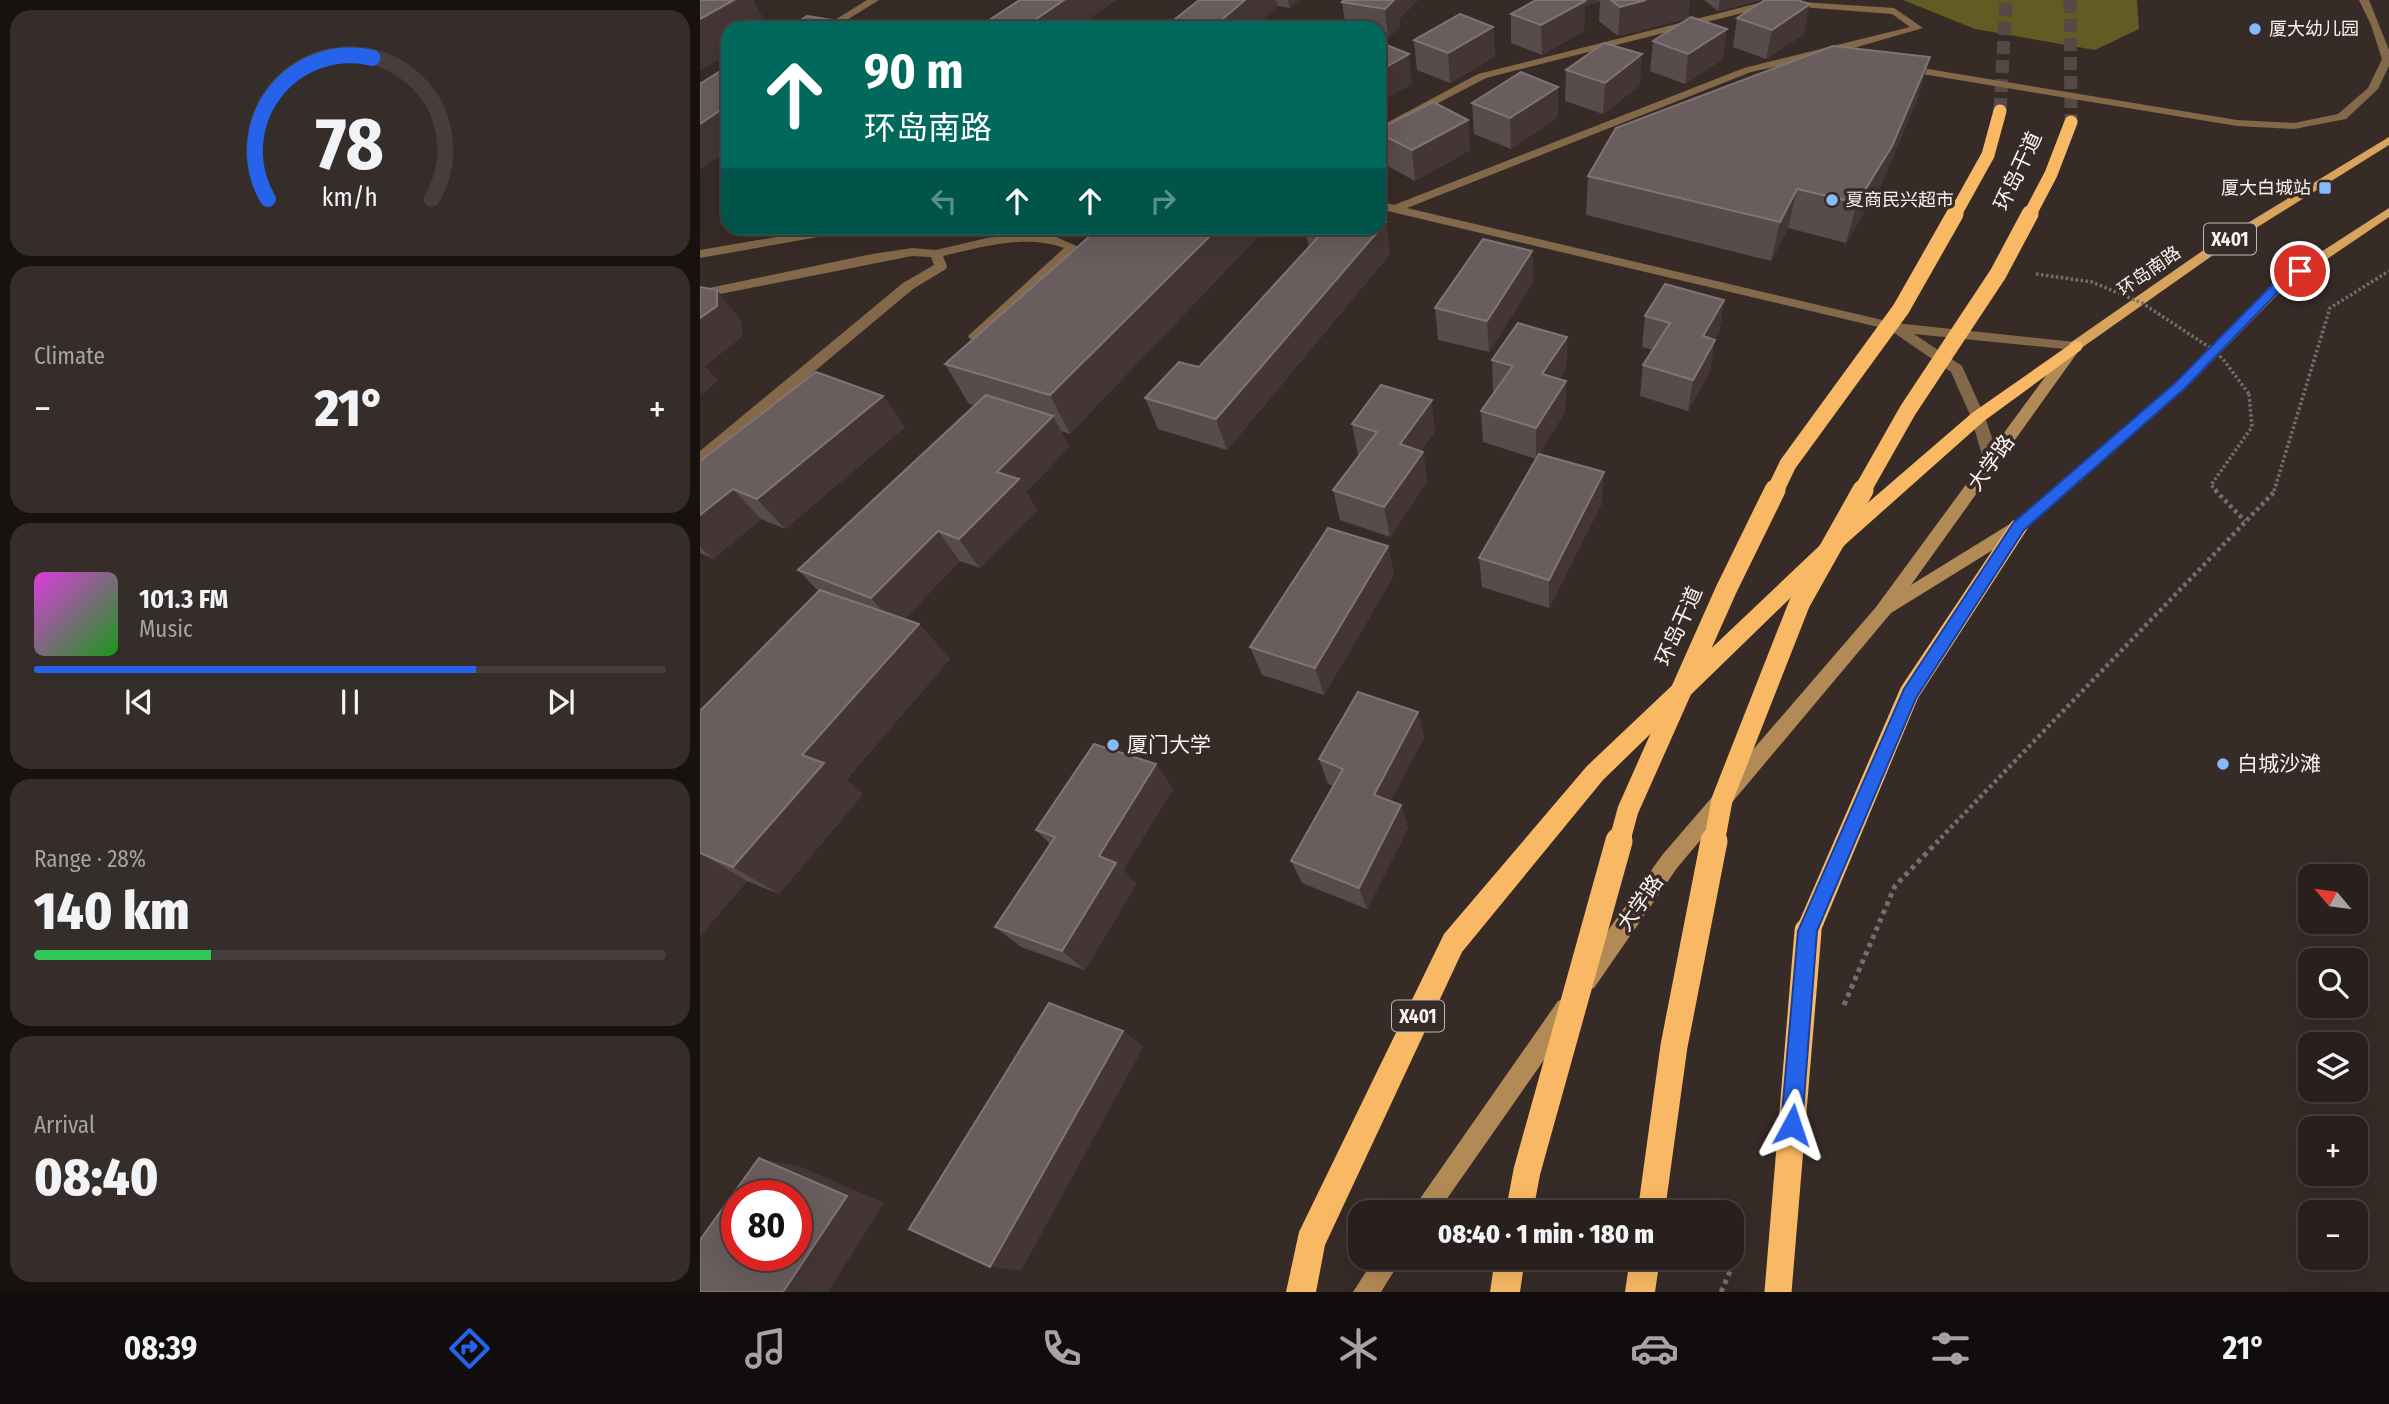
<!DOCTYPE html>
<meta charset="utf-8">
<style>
:root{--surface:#29201d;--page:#352d2a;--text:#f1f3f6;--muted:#a5a3a4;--line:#453e3b;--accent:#2563eb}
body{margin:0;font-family:"Fira Sans Condensed","Noto Sans SC",sans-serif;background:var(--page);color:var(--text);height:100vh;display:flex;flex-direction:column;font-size:26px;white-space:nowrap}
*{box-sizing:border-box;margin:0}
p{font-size:23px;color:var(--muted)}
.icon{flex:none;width:38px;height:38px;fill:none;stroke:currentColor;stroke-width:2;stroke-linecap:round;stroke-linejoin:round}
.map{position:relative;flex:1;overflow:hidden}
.panel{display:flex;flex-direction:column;gap:10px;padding:10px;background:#171210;width:700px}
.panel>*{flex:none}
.banner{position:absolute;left:21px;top:21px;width:665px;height:214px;border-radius:21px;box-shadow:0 7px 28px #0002,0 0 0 2px var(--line);background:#00695c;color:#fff;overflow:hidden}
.needle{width:46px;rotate:299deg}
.fabs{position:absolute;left:1598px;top:864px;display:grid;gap:14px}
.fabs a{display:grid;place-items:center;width:70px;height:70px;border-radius:14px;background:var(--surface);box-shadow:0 7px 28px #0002,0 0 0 2px var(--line);font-size:35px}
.speed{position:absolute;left:21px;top:1180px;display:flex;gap:14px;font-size:35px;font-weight:700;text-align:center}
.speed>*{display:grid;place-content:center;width:91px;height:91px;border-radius:50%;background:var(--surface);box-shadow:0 7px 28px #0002,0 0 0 2px var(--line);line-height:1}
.speed .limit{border:10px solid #d22;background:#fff;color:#111}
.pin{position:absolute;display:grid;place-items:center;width:60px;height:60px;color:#fff;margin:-30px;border:4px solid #fff;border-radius:50%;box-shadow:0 2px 7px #0007}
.me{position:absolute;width:77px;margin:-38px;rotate:5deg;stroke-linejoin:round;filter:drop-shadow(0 0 5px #0008)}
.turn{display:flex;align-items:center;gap:24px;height:147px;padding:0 28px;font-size:32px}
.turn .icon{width:91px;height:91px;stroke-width:2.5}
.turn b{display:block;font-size:49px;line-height:60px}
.lanes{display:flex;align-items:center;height:66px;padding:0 28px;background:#0003;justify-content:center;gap:35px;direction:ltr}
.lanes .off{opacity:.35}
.big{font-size:52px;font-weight:800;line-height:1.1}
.panel .tile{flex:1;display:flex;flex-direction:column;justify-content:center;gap:10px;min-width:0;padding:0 24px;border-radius:21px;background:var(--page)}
.panel .dial{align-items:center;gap:0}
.dial svg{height:182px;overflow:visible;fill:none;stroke:var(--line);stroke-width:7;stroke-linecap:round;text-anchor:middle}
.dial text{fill:var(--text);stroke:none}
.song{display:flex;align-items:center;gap:21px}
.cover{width:84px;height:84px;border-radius:10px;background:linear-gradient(135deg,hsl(300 70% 55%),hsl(120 70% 35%))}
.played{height:7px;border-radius:4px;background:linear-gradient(90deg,var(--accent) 70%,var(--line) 70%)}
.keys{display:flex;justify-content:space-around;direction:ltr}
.heat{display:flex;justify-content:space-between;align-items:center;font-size:38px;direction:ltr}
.charge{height:10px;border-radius:5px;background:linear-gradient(90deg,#34c759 28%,var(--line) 0)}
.trip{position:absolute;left:648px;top:1200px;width:396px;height:70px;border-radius:21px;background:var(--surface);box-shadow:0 7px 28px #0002,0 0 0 2px var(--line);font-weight:800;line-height:70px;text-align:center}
.menu{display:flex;height:112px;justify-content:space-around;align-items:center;background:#100d0c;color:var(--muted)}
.menu .icon{width:49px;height:49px}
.menu .current{color:var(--accent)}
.menu b{font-size:32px;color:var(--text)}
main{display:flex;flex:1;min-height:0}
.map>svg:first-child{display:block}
.forest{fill:#625b24}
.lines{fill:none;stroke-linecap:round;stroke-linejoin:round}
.highway-tunnel{stroke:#544945;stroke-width:13;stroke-dasharray:13 6;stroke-linecap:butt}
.path-far2{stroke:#786d6a;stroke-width:3.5;stroke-dasharray:2.5 2.5;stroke-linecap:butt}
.path-far1{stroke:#786d6a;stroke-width:4.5;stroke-dasharray:3.5 3.5;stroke-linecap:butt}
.path{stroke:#786d6a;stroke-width:5;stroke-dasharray:4.5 4.5;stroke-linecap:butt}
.lane{fill:#836949;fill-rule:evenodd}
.street{fill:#836949;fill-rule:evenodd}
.secondary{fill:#b28a55;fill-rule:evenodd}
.primary{fill:#d7a35d;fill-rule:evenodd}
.highway{fill:#f9b964;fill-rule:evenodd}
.path-bridge{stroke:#786d6a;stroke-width:3.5;stroke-dasharray:2.5 2.5;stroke-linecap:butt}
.highway-bridge-far3{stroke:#f9b964;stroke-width:13}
.highway-bridge-far2{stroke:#f9b964;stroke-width:17}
.highway-bridge-far1{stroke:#f9b964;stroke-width:21}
.highway-bridge{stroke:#f9b964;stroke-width:27}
.wall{fill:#574b4b}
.shaded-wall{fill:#433635}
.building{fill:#695d5d;stroke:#807474;stroke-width:2;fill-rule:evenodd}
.route{fill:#2563eb;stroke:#184099;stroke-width:2}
.poi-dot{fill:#85bbfb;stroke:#372b27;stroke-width:2.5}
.labels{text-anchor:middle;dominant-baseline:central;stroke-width:7;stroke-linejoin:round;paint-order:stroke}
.far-poi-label{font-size:18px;fill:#faf2ef;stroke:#372b27;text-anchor:start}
.far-street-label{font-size:18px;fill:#faf2ef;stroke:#372b27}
.shield{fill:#372b27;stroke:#c0b6b3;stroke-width:2}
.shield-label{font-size:19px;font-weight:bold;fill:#faf2ef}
.street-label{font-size:21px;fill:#faf2ef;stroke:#372b27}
.poi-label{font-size:21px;fill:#faf2ef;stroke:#372b27;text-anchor:start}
</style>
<main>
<section class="panel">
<div class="tile dial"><svg viewBox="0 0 100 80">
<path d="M14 69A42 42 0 1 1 86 69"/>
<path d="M14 69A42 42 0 0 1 60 7" stroke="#2563eb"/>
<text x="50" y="56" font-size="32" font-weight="700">78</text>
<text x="50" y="72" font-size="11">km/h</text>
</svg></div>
<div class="tile"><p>Climate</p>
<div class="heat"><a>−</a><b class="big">21°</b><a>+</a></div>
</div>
<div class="tile">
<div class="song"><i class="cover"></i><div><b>101.3 FM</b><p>Music</p></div></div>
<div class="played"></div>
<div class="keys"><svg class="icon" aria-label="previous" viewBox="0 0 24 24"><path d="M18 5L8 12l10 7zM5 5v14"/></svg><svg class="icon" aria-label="pause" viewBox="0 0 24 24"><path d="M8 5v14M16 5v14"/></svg><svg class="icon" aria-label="next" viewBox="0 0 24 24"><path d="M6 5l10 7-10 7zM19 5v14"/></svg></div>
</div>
<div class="tile"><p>Range · 28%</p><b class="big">140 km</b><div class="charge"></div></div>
<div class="tile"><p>Arrival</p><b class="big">08:40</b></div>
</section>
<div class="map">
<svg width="1689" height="1292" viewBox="0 0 1689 1292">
<rect width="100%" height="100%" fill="#372b27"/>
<polygon class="forest" points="1203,0 1437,0 1439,29 1395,50 1275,29"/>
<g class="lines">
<g class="highway-tunnel">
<polyline points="1370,0 1371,122"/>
<polyline points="1300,111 1306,0"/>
</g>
<g class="path-far2">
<polyline points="1517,491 1511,485 1552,427 1549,394"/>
<polyline points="1574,491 1630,308 1689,271"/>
</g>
<g class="path-far1">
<polyline points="1515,490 1545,521"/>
<polyline points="1236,843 1576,490"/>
</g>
<g class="path">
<polyline points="1144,1005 1195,886 1238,841"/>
<polyline points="1021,1292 1039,1251"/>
</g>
<g class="lane">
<polygon points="167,0 179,0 134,28 122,28"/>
<polygon points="1071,0 1194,8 1223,28 1126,56 1051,72 707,208 1195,323 1200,324 1200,330 1195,331 679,209 679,201 694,205 1044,68 1210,27 1192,14 1074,5 786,78 679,134 679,127 778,74"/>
<polygon points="1659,0 1669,0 1689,50 1689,66 1678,89 1646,119 1594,129 1537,126 1204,71 1199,68 1204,65 1537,120 1594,123 1638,114 1668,88 1682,59 1671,25"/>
<polygon points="129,228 153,228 147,232 0,258 0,250"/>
<path d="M322 234 356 237 379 247 280 339H270L268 336 364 248C324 234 283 247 243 256L247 266 246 269 213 289 5 463 0 464V451L203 283 234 265 231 257 212 256 5 297 0 296V290L172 254 212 248 236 250 287 238Z"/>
</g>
<polygon class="street" points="1195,323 1375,342 1382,346 1375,350 1214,334 1262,366 1285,417 1300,462 1292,467 1284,462 1271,417 1251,372 1190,330 1190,324"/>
<g class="secondary">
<polygon points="1375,342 1380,343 1380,349 1211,585 1313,522 1325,522 1327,526 1325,530 1191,613 977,868 894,988 886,991 878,988 875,980 878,972 963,854 1176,607 1370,343"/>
<polygon points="866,998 874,1001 877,1009 874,1017 737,1213 710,1213 858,1001"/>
<polygon points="675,1258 702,1258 681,1292 653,1292"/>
</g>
<g class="primary">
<polygon points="1689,137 1689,145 1516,253 1380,349 1370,349 1370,343 1508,247"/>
<polygon points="1689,208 1689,217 1583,289 1485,389 1325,530 1313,530 1311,526 1313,522 1475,383 1573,283"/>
</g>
<g class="highway">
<polygon points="1375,341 1381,342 1383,346 1381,350 1284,421 1148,542 903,780 762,952 625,1245 616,1292 586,1292 599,1232 744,934 887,766 1134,532 1272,413"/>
<polygon points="1319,519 1326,521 1329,526 1326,531 1218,698 1117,940 1108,943 1099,940 1095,931 1201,687 1312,521"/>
<polygon points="795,1258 825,1258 820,1292 790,1292"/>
<polygon points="930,1258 960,1258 955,1292 925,1292"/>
</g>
<polyline class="path-bridge" points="1336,274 1392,282 1442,303 1512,349 1523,359 1549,394"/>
<g class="highway-bridge-far3">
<polyline points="1254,216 1288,155 1300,111"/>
<polyline points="1329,216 1351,174 1371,122"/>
</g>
<g class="highway-bridge-far2">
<polyline points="1075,491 1088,464 1201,309 1255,214"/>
<polyline points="1162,491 1208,410 1298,274 1330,214"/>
</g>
<g class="highway-bridge-far1">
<polyline points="919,843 928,810 1026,590 1075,490"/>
<polyline points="1014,843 1022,800 1100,602 1163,490"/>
</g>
<g class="highway-bridge">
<polyline points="819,1213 827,1171 919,841"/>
<polyline points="951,1213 974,1046 1014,841"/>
<polyline points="1078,1292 1108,931"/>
</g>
</g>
<g class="wall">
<polygon points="499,0 599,0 590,8 578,6 553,28 464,28"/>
<polygon points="718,0 699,19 700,27 688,38 679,37 679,28 646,28 642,2"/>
<polygon points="836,0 990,0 988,18 918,36 899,21 900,1 885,6 884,31 842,55 811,43 811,14"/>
<polygon points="1004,0 1061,0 1018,11"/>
<polygon points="1037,18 1104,34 1066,59 1033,47"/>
<polygon points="793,27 795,56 750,83 717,70 714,40"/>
<polygon points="953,41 1023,59 985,84 950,71"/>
<polygon points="866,70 940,85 903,114 865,101"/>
<polygon points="1219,95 1181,185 1146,243 1088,228 1071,261 886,215 888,176"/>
<polygon points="772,103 858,117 811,149 774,134"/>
<polygon points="768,120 770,150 715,181 680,162 679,129"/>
<polygon points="399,228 370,434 361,431 369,447 326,492 337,510 280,568 260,561 204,619 219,624 250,659 146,780 163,794 79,894 47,881 0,936 0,711 119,592 98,570 275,405 269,404 245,364"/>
<polygon points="605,231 690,254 527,450 458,429 445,398 499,367 609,248"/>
<polygon points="832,251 833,282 789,352 738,340 735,308"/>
<polygon points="1024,300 1019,332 1014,340 1010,371 988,411 940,396 943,365 953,350 942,347 945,316"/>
<polygon points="867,337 866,368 859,379 866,381 865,412 839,454 902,503 849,608 782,587 779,558 836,459 783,442 781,411 795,392 793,391 792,360"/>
<polygon points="183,396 205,427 85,529 61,519 13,559 0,553 0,461"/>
<polygon points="652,424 735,431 721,451 723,452 727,482 690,537 640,520 633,490 659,455 658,455"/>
<polygon points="688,546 694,575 624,695 562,675 550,647"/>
<polygon points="718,712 724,738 690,801 701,805 708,828 667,909 602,883 591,861 633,786 628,784 619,759"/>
<polygon points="456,764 473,789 423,870 436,884 385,970 321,947 295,927 350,844 336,830"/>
</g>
<g class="shaded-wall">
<polygon points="34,0 53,0 69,28 28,28 28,54 0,71 0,19"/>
<polygon points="364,0 416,0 377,28 323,28"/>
<polygon points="545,0 576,0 578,6 553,28 512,28"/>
<polygon points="588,0 599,0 590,8"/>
<polygon points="690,0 718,0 699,19 700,27 688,38 685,9"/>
<polygon points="882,0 900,0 885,6 884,31 842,55 841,25"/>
<polygon points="946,0 990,0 988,18 918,36 920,7"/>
<polygon points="1020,0 1061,0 1018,11"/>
<polygon points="1110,4 1104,34 1066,59 1072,30"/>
<polygon points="152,23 154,28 144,28"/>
<polygon points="793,27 795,56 750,83 748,53"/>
<polygon points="1027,29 1023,59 985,84 988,54"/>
<polygon points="709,54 712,84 679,103 679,71"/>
<polygon points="942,54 940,85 903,114 905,83"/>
<polygon points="1230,57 1219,95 1181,185 1146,243 1157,203"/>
<polygon points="858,87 858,117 811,149 810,118"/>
<polygon points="28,105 28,150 0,170 0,124"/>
<polygon points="768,120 770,150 715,181 712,150"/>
<polygon points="1097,189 1088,228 1071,261 1080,222"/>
<polygon points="686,222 690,254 527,450 516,419"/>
<polygon points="518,228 567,228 370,434 350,395"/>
<polygon points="832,251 833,282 789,352 787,321"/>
<polygon points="17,290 42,322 42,337 5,366 18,381 0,396 0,318"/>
<polygon points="1024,300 1019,332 998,368 1003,336"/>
<polygon points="867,337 866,368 842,405 842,374"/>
<polygon points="1015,340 1010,371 988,411 993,380"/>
<polygon points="866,381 865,412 836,459 836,428"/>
<polygon points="183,396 205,427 85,529 57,499"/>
<polygon points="732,400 735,431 705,475 700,444"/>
<polygon points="353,416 369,447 326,492 337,510 280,568 259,539 297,472"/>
<polygon points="723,452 727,482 690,537 684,507"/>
<polygon points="904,472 902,503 849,608 849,580"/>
<polygon points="33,489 61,519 13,559 0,547 0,515"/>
<polygon points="238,531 260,561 196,627 171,598"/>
<polygon points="688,546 694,575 624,695 615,668"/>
<polygon points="219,624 250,659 146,780 163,794 79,894 33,867 102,755"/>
<polygon points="718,712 724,738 681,819 674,795"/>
<polygon points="456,764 473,789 423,870 436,884 385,970 362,951 399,856"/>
<polygon points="701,805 708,828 667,909 659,888"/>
<polygon points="0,853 47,881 0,936"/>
<polygon points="423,1031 444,1046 321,1271 290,1267"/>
<polygon points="59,1158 101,1167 184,1203 128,1292 83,1292"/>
</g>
<g class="building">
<polygon points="0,0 34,0 0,19"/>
<polygon points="320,0 364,0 323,28 277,28"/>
<polygon points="499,0 545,0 512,28 464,28"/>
<polygon points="644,0 694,0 685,9 642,2"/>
<polygon points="836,0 881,0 885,1 841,25 811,14"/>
<polygon points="911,0 946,0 920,7"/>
<polygon points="1065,0 1097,0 1110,4 1072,30 1037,18"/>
<polygon points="760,14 793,27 748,53 714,40"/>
<polygon points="107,16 152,23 144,28 88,28"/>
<polygon points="991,17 1027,29 988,54 953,41"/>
<polygon points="679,42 709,54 679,71"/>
<polygon points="904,43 942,54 905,83 866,70"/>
<polygon points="1133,46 1230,57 1192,146 1157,203 1097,189 1080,222 888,176 916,128"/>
<polygon points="28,66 28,105 0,124 0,84"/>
<polygon points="821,72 858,87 810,118 772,103"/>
<polygon points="733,102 768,120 712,150 679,133 679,129"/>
<polygon points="679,221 686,222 516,419 445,398 479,362 499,367 620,235 605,231 609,228 679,228"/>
<polygon points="399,228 518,228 350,395 245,364"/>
<polygon points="783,239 832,251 787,321 735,308"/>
<polygon points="965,284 1024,300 1003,336 1015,340 993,380 943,365 970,323 945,316"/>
<polygon points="0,287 17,290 17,306 0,318"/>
<polygon points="818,323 867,337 842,374 866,381 836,428 781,411 813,366 792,360"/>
<polygon points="116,372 183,396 57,499 33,489 0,515 0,461"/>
<polygon points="681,385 732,400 700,444 723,452 684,507 633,490 677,432 652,424"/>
<polygon points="286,395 353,416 297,472 319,479 259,539 238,531 171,598 98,570"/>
<polygon points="839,454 904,472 849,580 779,558"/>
<polygon points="628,528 688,546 615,668 550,647"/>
<polygon points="120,590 219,624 102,755 124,763 33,867 0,853 0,711"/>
<polygon points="658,692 718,712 674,795 701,805 659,888 591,861 643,769 619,759"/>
<polygon points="394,744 456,764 399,856 416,863 362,951 295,927 355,837 336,830"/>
<polygon points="349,1003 423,1031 290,1267 209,1229"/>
<path d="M59 1158 147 1196 83 1292H0V1240ZM37 1195H96V1255H37Z"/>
</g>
<polygon class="route" points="1596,268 1606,271 1582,288 1484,389 1324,530 1216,698 1117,931 1102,1125 1099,1133 1092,1136 1084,1133 1081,1125 1098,931 1204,689 1314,522 1475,383 1574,283"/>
<g class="poi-dot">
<circle cx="1555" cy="29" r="7"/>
<rect x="1618" y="181" width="14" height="14" rx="3.5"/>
<circle cx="1132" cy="200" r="7"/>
<circle cx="413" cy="745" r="7"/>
<circle cx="1523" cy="764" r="7"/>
</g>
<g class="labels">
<g class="far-poi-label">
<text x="1569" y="29">厦大幼儿园</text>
<text x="1611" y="188" text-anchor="end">厦大白城站</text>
<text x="1146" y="200">夏商民兴超市</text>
</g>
<g class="far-street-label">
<text transform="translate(1449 271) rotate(-35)">环岛南路</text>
</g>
<g class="shield">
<rect x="1504" y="223.5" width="52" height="31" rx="5"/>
<rect x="692" y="1000.5" width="52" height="31" rx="5"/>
</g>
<g class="shield-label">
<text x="1530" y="239">X401</text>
<text x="718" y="1016">X401</text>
</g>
<g class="street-label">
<text transform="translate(1318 171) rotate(-65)">环岛干道</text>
<text transform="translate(1291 463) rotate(-54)">大学路</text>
<text transform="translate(979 626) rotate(-66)">环岛干道</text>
<text transform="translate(940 903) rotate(-55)">大学路</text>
</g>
<g class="poi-label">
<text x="427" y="745">厦门大学</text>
<text x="1537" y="764">白城沙滩</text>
</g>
</g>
</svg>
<div class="fabs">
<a><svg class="needle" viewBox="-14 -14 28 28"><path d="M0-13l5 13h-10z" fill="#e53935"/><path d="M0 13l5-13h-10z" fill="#a5a3a4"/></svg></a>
<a><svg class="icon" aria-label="search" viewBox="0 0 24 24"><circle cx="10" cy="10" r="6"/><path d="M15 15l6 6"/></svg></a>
<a><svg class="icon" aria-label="layers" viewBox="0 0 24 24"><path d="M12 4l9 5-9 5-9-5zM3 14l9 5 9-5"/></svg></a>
<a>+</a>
<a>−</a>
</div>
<div class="speed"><div class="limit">80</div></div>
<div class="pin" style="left:1600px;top:271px;background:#d93025"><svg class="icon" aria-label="arrive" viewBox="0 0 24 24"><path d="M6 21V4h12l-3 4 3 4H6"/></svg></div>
<svg class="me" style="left:1092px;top:1125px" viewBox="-20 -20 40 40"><path d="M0-17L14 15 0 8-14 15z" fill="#2563eb" stroke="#fff" stroke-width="4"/></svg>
<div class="trip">08:40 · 1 min · 180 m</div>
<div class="banner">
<div class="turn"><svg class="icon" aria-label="ahead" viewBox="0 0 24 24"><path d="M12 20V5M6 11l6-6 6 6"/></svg><div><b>90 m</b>环岛南路</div></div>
<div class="lanes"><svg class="icon off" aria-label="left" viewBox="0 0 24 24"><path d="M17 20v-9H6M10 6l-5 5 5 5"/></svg><svg class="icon" aria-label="ahead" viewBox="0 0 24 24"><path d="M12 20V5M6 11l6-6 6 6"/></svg><svg class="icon" aria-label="ahead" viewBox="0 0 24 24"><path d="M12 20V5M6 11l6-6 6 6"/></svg><svg class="icon off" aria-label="right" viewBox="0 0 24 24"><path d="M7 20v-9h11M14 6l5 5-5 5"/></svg></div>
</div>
</div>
</main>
<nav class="menu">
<b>08:39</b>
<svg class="icon current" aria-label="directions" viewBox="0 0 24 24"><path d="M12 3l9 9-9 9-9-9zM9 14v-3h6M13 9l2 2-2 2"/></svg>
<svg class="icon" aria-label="music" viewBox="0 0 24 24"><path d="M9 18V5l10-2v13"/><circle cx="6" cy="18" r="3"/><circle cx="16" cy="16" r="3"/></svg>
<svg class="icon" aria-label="phone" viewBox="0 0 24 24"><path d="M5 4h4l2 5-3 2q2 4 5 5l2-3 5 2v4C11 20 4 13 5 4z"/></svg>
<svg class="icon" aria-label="climate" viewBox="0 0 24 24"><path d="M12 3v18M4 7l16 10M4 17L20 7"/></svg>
<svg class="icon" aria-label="car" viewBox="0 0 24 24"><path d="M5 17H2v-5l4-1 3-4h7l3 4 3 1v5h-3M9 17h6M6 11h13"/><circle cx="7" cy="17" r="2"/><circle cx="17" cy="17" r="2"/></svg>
<svg class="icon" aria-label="filters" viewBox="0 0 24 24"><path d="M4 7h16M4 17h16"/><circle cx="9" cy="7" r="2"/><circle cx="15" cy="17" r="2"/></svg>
<b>21°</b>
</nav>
